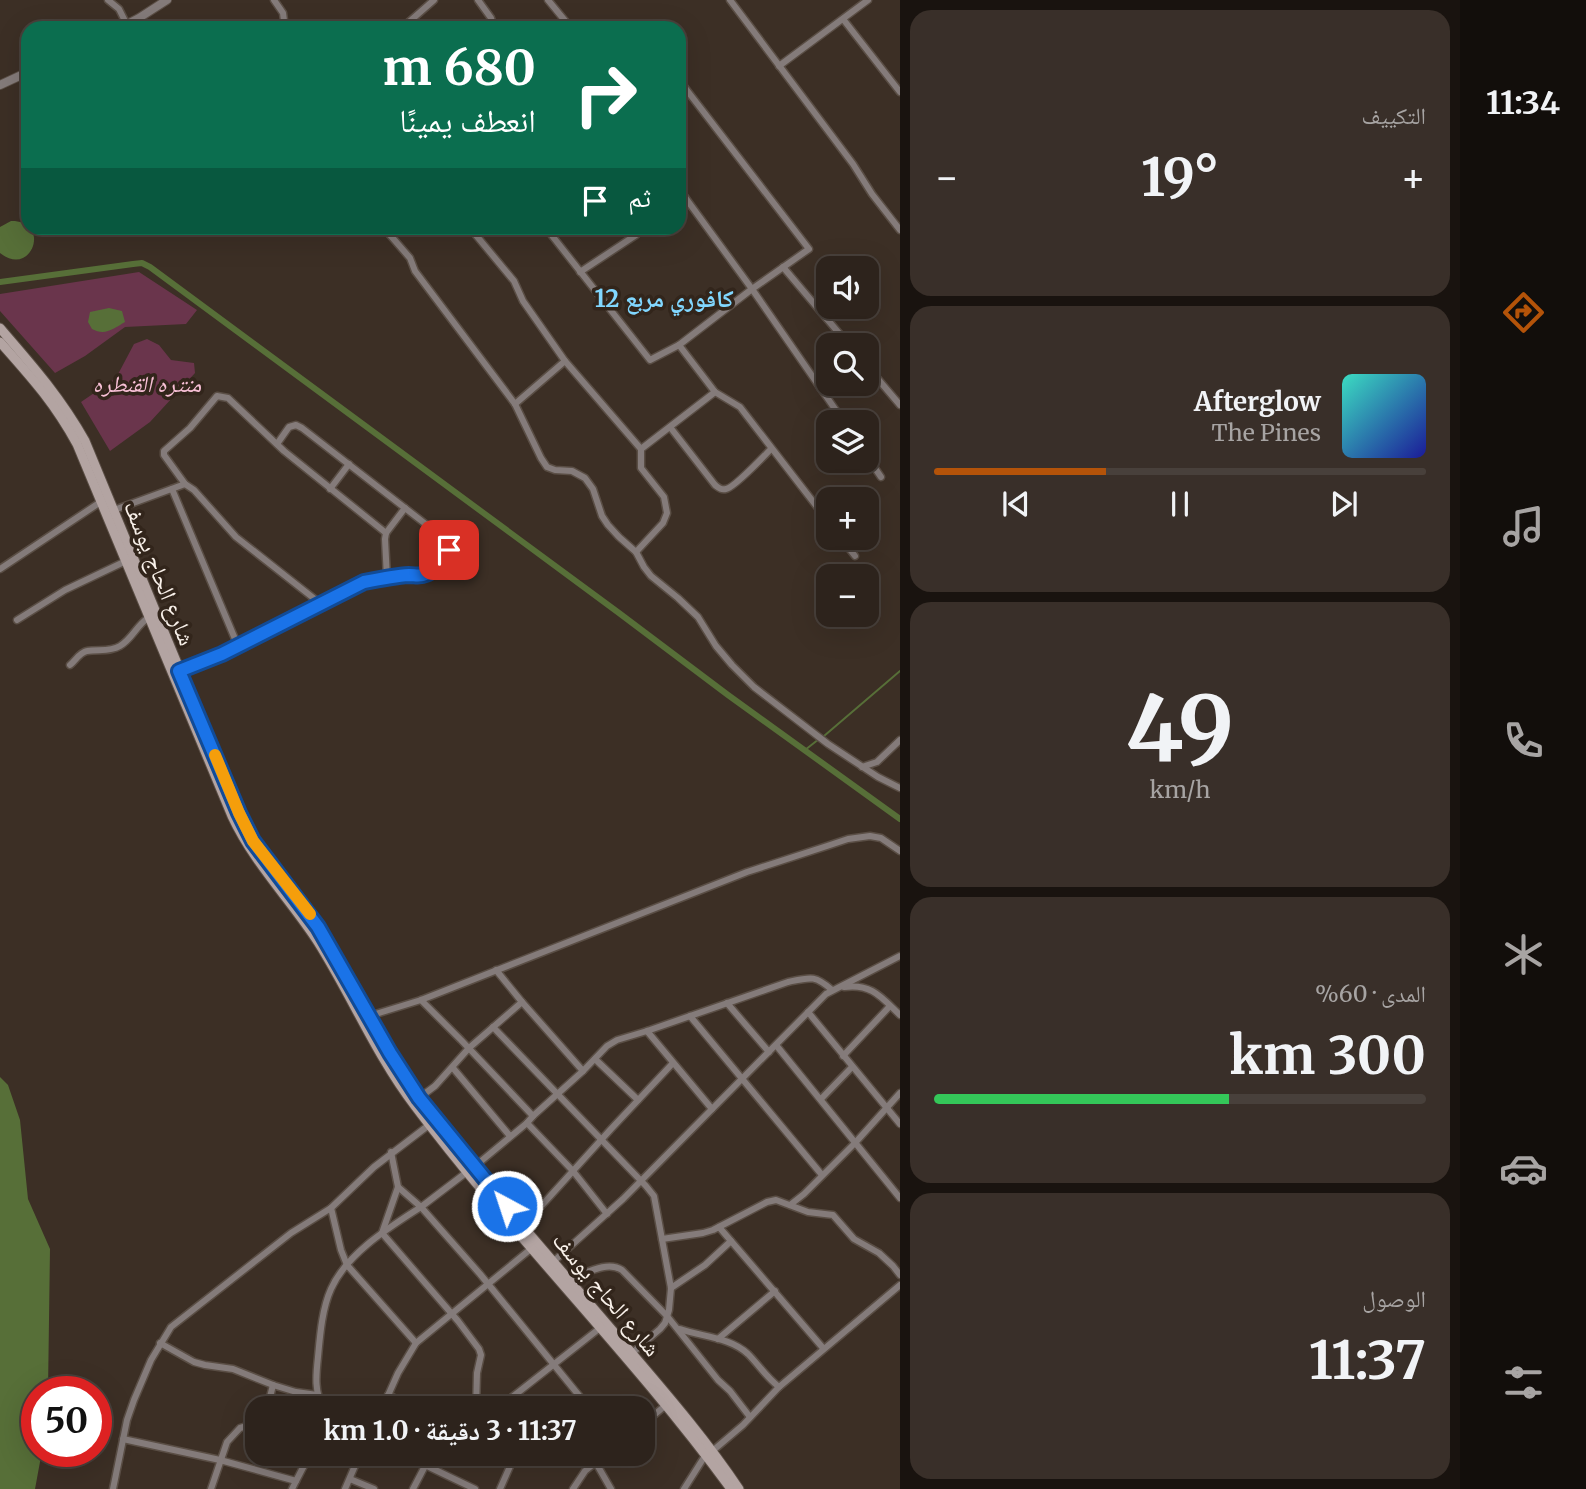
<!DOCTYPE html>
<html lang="ar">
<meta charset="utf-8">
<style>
:root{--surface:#2d231c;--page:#392f29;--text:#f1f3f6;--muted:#a7a4a3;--line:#48403b;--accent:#b45309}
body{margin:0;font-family:Merriweather,"Noto Naskh Arabic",serif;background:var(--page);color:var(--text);direction:rtl;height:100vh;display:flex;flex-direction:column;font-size:26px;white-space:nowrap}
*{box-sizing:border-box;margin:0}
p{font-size:23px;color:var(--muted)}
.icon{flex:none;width:38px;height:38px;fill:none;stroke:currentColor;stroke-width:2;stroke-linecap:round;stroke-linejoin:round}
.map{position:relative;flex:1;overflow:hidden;direction:ltr}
.sheet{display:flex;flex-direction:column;gap:10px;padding:10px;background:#19130f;width:560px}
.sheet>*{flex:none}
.guide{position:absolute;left:21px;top:21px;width:665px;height:214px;border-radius:21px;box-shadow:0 7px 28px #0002,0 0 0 2px var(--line);direction:rtl;background:#0b6e4f;color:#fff;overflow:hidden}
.tools{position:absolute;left:816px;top:256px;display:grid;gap:14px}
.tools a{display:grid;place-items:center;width:63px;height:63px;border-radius:14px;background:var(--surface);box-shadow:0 7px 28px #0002,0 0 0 2px var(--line);font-size:35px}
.speed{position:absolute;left:21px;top:1376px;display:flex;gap:14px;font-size:35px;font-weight:700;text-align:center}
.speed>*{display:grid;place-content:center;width:91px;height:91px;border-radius:50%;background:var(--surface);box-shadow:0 7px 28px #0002,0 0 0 2px var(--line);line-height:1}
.speed .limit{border:10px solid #d22;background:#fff;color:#111}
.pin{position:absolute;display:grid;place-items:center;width:60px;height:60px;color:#fff;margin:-30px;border-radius:14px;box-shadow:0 4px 10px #0006}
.me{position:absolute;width:77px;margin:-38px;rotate:320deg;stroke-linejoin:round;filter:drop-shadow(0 0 5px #0008)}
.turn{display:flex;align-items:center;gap:24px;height:147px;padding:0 35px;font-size:32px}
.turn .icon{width:91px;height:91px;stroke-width:2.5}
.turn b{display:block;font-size:49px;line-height:60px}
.then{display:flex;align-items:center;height:66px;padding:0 35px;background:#0003;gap:14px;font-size:26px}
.big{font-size:52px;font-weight:700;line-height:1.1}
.sheet .widget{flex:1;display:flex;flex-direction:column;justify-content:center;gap:10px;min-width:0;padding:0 24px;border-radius:21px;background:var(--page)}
.sheet .dial{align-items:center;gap:0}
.dial b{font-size:91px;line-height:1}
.song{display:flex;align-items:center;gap:21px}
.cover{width:84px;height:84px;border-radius:10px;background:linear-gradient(135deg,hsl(170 70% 55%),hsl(240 70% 35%))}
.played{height:7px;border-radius:4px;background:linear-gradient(90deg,var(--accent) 35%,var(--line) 35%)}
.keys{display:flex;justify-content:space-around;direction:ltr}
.heat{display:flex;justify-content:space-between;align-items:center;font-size:38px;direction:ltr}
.charge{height:10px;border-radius:5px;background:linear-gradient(90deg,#34c759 60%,var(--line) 0)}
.trip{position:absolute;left:245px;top:1396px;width:410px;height:70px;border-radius:21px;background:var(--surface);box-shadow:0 7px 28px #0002,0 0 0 2px var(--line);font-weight:700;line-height:70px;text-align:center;direction:rtl}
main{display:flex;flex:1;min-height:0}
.dock{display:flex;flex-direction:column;width:126px;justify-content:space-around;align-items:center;background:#120e0b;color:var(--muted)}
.dock .icon{width:49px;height:49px}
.dock .selected{color:var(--accent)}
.dock b{font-size:32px;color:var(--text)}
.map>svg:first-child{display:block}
.green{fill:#6a354c}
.water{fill:#576f38}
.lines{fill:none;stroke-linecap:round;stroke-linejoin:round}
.stream{stroke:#576f38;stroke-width:2}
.canal{stroke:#576f38;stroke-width:6}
.minor-casing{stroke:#5a4e45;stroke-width:9}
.tertiary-casing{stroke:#5a4e45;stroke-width:10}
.secondary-casing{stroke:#5a4e45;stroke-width:11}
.minor{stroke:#847b7a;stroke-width:6}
.tertiary{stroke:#847b7a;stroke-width:8}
.secondary{stroke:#b3a4a2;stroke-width:9}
.route-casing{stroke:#114b97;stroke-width:18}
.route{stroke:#1a73e8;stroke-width:12}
.slow{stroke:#f59e0b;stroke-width:12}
.labels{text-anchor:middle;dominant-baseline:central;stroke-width:7;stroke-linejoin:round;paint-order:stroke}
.park-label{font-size:23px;font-style:italic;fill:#f7bfd5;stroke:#32251b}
.street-label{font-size:23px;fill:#f9f1ea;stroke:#32251b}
.neighbourhood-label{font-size:24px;font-weight:bold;fill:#81d7ff;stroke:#32251b}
</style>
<main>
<nav class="dock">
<b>11:34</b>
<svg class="icon selected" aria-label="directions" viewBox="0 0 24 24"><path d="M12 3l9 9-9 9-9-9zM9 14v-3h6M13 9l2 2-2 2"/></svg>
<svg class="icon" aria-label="music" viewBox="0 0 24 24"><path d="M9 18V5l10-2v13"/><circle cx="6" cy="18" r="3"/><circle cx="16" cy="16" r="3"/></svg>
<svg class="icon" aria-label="phone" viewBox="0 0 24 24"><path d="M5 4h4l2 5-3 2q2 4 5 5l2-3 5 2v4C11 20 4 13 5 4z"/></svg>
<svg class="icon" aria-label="climate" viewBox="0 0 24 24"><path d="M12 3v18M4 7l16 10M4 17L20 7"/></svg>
<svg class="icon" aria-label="car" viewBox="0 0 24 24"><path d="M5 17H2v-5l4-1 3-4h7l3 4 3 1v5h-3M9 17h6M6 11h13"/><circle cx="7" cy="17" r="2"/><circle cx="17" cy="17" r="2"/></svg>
<svg class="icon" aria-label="filters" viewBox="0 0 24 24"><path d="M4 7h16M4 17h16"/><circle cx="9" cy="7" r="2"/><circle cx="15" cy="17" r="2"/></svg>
</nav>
<section class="sheet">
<div class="widget"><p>التكييف</p>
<div class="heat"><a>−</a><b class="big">19°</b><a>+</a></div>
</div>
<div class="widget">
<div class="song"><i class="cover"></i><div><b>Afterglow</b><p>The Pines</p></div></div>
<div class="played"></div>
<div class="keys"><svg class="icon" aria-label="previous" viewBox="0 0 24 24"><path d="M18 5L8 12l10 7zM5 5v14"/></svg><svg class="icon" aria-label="pause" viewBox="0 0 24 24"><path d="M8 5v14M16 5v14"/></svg><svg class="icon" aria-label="next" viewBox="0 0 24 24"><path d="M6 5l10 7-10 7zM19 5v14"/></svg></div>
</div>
<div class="widget dial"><b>49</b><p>km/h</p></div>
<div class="widget"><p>المدى · 60%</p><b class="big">300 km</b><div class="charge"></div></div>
<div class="widget"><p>الوصول</p><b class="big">11:37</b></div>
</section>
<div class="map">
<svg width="900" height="1489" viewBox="0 0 900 1489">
<rect width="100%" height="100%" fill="#3c2f25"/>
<g class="green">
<polygon points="139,272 197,310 186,324 125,327 85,356 55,373 0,311 0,294"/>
<polygon points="147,339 159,345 171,360 194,363 195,373 150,422 110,451 81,402 116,378 134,344"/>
</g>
<g class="water">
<path d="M11 221C52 220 32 279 0 253V227Z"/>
<path d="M109 308 122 311 125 322C113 329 105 336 92 329L88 322 90 312Z"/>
<polygon points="0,1077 8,1085 20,1120 28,1199 50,1249 48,1391 37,1391 37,1451 42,1451 35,1489 0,1489"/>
</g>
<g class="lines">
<g class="stream">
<polyline points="824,736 900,671"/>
<polyline points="805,750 819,739"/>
</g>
<polyline class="canal" points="0,282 133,264 142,263 150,267 619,613 728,695 900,819"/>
<g class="minor-casing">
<g id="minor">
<polyline points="108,0 119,9 127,25"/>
<polyline points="274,0 283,13 285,28"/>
<polyline points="478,0 491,18 494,28"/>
<polyline points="548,0 571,28"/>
<polyline points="730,0 853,164 872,194 900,230"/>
<polyline points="843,19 900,92"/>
<polyline points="636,24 639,28"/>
<polyline points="402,28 434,0"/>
<polyline points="779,66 868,0"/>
<polyline points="679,189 752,289 844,422"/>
<polyline points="384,228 410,258 415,271 515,404 541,458 547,467 555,470 572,471 585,478 593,489 602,516 608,525 619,537 636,552 644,567 651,576 678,598 698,617 716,646 732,665 754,687 828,744 878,777 900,788"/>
<polyline points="470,228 514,281 523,301 565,361 515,404"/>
<polyline points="546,228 650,360 679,345 752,289 809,249 679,80"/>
<polyline points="783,267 849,345"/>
<polyline points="580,272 636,235 634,228"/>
<polyline points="679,345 715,392 740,407 828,521"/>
<polyline points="565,361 641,449"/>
<polyline points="866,365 900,405"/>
<path d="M670 427 715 485C719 488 721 490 726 489 734 488 764 456 771 449"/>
<polyline points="866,455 881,477"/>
<polyline points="172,489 238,646"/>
<polyline points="330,489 349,464"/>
<polyline points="114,510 185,484"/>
<polyline points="840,537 855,556"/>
<polyline points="636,552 663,523 667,513 664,497 641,468 641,449 715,392"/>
<polyline points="0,569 102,501"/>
<polyline points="387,578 385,539 386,533 405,508"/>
<polyline points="321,604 236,537 194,490 185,484 164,455 164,451 190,428 217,396 228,398 284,451 386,533"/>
<polyline points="17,620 65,590 126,561"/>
<path d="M70 665C75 661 80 652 87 651 98 649 110 652 120 646 132 639 137 625 148 618"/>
<path d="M179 671C242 651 305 612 364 582L387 578 428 574 436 567 449 549C450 544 445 540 441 536L302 428 296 425 289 427 277 444"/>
<polyline points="862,767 877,762 900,740"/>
<polyline points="496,970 522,1002 583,1071"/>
<path d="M844 987C872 983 882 998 900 1015"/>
<polyline points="421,1000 461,1040 533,1116"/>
<polyline points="727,1003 769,1052"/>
<polyline points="808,1012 900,1124"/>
<polyline points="369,1016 421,1000 747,872 827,846 848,839 870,836 881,838 900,851"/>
<polyline points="690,1016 822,1175"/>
<polyline points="493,1027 646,1186 654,1196 671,1288 669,1310 665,1323 660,1329 630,1355"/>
<polyline points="647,1031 712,1109"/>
<polyline points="776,1045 900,1198"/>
<polyline points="843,1056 890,1006"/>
<polyline points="595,1059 638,1100"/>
<polyline points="453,1068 510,1136"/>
<polyline points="419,1098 435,1086 469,1048 522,1002"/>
<polyline points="821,1099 852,1067"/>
<polyline points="527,1123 573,1171 607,1214"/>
<path d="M474 1167 527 1123 533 1116 583 1071 607 1046 617 1040 647 1031 788 982C811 977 815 975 832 990"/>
<polyline points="467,1172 421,1207 480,1274 590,1409"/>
<polyline points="398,1187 382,1233 458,1321 479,1349 481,1355 477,1373 476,1409"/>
<polyline points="790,1205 804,1194 855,1143 900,1093"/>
<polyline points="331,1208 341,1250 347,1265 416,1343"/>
<polyline points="524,1225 611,1129 673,1063"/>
<polyline points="719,1227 823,1348"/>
<polyline points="662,1239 703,1233 713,1230 767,1202 776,1200 808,1212 833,1215 854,1239 879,1253 893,1266 900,1275"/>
<polyline points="554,1261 623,1199 826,994 900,956"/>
<path d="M569 1279C585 1274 607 1260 622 1270L667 1316 718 1380 730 1391 750 1417"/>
<polyline points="671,1288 705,1265 731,1241"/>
<path d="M680 1329C702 1337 730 1337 748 1354 759 1365 765 1376 779 1387"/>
<polyline points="718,1339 775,1291"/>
<polyline points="160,1343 194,1362 205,1365 233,1369 273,1385 296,1392 317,1395"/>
<polyline points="388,1395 418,1409"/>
<polyline points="267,1409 273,1385"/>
<path d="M324 1409C314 1393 316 1375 318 1357 320 1335 322 1309 331 1289 347 1253 390 1227 421 1207L398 1187 391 1152"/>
<polyline points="382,1409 398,1373 416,1343 532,1248"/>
<polyline points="497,1409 600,1328"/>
<polyline points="642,1425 666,1405"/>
<polyline points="123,1439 220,1460 296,1481 292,1489"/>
<polyline points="402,1454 475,1489"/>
<polyline points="596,1463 611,1489"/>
<polyline points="350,1479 374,1489"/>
<polyline points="296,1481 310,1454"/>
<polyline points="113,1489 127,1420 134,1400 151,1360 171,1327 291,1233 331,1208 374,1167 429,1125"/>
<polyline points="211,1489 227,1442 240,1428 257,1423"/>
<polyline points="345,1489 360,1454"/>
<polyline points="413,1489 425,1466"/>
<polyline points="500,1489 515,1455 519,1454"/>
<polyline points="573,1489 585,1471 606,1454"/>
<polyline points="684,1489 703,1459 743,1425 779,1387 900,1285"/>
</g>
</g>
<g class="tertiary-casing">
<g id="tertiary">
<polyline points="120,28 139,18 167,0"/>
<polyline points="0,85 28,72"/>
</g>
</g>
<g class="secondary-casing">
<g id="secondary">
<path d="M0 328C32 365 61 398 85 441L239 813C260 856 292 887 318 926 360 991 391 1063 439 1125 498 1200 562 1271 624 1344 664 1391 705 1438 739 1489"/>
<path d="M0 342C31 377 54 402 77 444L232 816C254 863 290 899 318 942 352 996 376 1055 415 1106 514 1238 633 1355 731 1489"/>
</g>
</g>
<use href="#minor" class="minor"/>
<use href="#tertiary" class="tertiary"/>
<use href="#secondary" class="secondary"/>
</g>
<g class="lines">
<g class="route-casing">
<path id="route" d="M449 550C443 558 436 570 426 574 420 577 415 575 409 575 394 576 379 579 364 582L222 654 179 671 239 813 253 841 318 927 390 1053 419 1098 507 1206"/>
</g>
<use href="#route" class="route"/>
<polyline class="slow" points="215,755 239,813 253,841 310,914"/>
</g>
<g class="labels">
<g class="park-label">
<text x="147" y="383">منتره القنطره</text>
</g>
<g class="street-label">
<text transform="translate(160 573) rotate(68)">شارع الحاج يوسف</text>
<text transform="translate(607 1294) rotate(50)">شارع الحاج يوسف</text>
</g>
<g class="neighbourhood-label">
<text x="664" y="298">كافوري مربع 12</text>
</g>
</g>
</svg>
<div class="tools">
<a><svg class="icon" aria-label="sound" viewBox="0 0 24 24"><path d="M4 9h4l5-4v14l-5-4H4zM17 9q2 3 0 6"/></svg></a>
<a><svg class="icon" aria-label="search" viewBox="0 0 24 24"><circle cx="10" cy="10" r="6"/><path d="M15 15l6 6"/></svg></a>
<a><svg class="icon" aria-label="layers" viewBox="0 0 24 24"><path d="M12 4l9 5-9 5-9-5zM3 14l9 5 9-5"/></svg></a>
<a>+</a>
<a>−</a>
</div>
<div class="speed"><div class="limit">50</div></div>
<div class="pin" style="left:449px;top:550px;background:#d93025"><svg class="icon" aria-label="arrive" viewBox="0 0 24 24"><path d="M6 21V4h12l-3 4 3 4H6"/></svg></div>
<svg class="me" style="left:507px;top:1206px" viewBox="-20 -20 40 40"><circle r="17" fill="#1a73e8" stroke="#fff" stroke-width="3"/><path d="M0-11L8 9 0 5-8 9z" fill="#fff"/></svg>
<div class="trip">11:37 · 3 دقيقة · 1.0 km</div>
<div class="guide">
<div class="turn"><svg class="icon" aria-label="right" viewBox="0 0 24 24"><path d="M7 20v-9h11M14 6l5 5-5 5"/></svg><div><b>680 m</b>انعطف يمينًا</div></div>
<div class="then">ثم<svg class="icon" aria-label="arrive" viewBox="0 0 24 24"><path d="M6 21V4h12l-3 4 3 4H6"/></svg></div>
</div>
</div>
</main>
